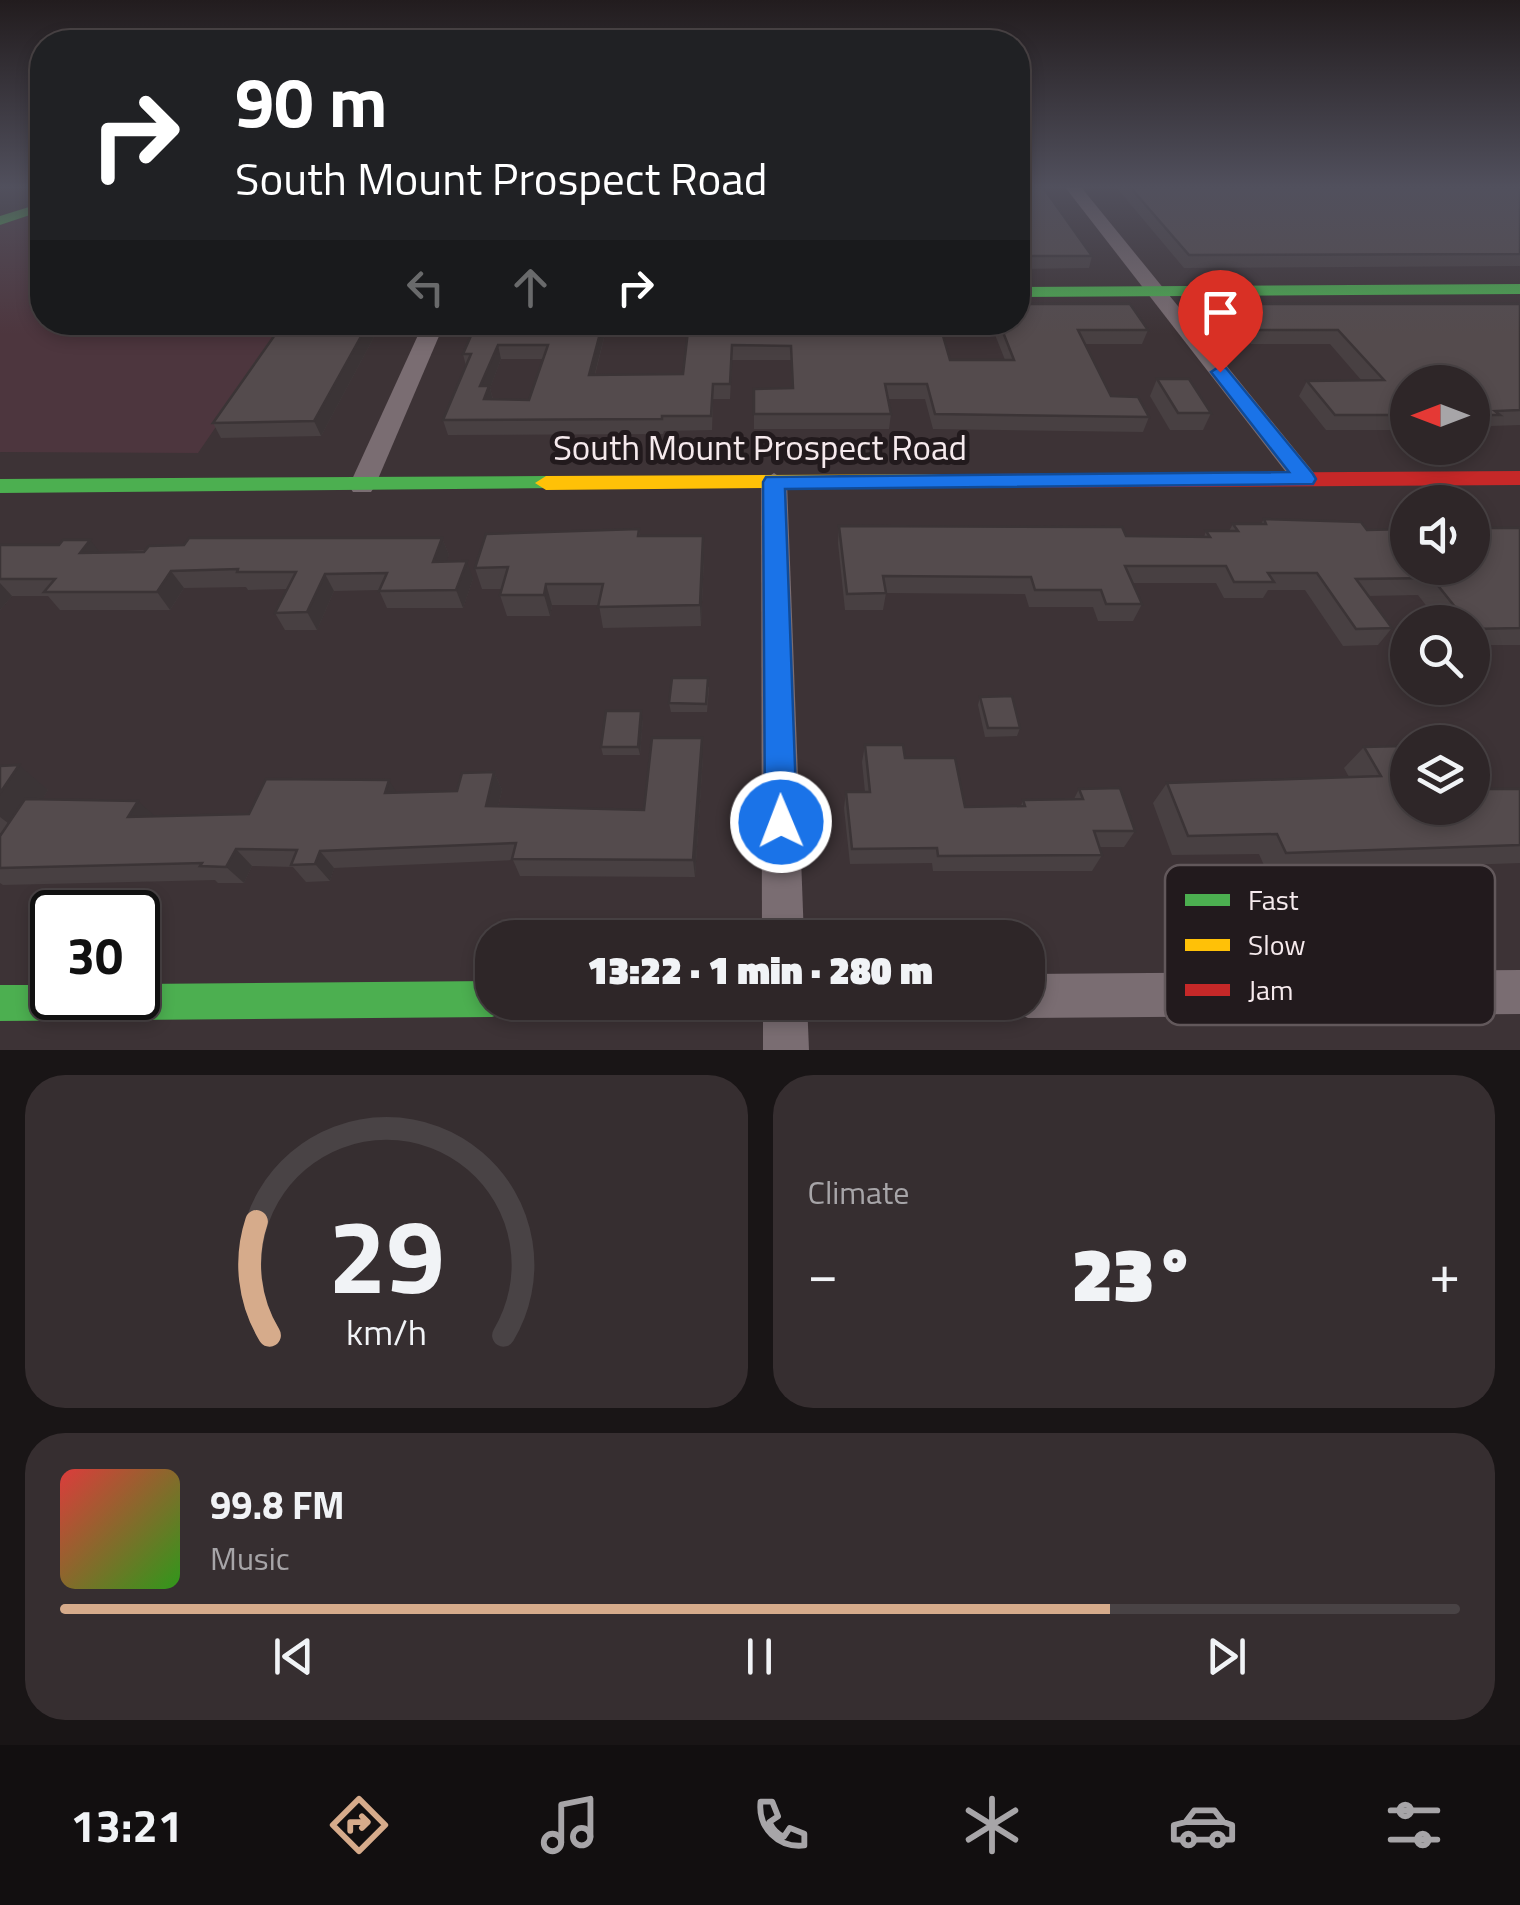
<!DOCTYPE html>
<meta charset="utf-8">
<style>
:root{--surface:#2e2628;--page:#362e30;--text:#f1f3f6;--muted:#a7a5a8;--line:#494345;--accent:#d6ab8b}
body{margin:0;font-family:"Titillium Web",sans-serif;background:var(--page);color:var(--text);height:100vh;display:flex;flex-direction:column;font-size:38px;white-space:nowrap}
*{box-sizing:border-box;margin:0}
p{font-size:32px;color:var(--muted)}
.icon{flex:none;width:55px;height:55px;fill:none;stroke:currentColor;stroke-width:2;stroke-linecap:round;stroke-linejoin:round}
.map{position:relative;height:1050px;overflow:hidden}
.details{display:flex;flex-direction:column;gap:25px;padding:25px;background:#191516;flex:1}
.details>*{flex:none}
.hud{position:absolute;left:30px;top:30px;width:1000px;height:305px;border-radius:40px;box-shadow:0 5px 15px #0003,0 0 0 2px var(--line);background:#202124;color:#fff;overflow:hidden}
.needle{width:65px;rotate:270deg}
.fabs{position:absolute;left:1390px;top:365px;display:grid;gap:20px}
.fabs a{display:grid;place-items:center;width:100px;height:100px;border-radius:50%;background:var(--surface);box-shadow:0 5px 15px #0003,0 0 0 2px var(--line);font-size:50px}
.speed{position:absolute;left:30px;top:890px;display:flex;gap:20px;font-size:50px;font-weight:700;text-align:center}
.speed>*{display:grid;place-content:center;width:130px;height:130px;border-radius:50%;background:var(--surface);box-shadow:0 5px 15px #0003,0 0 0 2px var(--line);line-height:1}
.speed .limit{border:5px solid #111;border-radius:15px;background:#fff;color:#111}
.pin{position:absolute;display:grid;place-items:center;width:85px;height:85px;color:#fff;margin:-102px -42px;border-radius:50% 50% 50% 0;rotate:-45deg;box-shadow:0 0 10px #0007}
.pin .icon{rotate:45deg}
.me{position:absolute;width:110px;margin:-55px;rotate:359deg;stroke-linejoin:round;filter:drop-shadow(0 0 8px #0008)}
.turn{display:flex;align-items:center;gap:35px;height:210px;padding:0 40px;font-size:45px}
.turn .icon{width:130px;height:130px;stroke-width:2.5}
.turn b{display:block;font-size:70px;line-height:85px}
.lanes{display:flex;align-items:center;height:95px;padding:0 40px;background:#0003;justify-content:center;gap:50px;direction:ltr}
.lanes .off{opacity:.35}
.big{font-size:75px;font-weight:800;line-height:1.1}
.details .widget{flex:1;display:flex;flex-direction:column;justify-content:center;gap:15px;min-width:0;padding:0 35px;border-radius:40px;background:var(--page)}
.details .dial{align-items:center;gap:0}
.dial svg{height:260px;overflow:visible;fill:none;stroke:var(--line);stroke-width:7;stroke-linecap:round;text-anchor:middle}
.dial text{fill:var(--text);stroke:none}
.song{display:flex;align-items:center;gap:30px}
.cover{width:120px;height:120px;border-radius:15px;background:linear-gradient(135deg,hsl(0 70% 55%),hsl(110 70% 35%))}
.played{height:10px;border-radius:5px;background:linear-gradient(90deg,var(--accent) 75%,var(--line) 75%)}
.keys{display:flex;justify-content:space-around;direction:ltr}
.heat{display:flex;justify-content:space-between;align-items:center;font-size:55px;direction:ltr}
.details .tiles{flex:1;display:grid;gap:25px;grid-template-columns:1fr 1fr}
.widget:last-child{grid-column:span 2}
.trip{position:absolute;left:475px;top:920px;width:570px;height:100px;border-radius:40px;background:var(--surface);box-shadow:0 5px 15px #0003,0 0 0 2px var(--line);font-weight:800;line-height:100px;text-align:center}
.tabs{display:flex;height:160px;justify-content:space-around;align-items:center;background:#120f10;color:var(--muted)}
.tabs .icon{width:70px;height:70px}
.tabs .current{color:var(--accent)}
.tabs b{font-size:45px;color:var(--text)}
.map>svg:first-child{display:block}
.built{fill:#4d363e}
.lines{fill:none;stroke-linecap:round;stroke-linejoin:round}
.street{fill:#7a6d72;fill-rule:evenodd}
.fast{fill:#4caf50;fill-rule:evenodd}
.slow{fill:#ffc107;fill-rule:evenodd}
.jam{fill:#c62828;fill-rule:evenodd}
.wall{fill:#484042;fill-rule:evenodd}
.shaded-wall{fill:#3b3436}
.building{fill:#544b4d;stroke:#3b3436;stroke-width:2.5;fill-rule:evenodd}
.route{fill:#1a73e8;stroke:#114b97;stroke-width:2.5}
.labels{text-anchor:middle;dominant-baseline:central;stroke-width:10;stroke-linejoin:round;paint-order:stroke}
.street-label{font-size:35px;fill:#f6eaed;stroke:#221a1d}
.key{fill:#221a1d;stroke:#62585b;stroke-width:2.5}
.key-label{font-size:28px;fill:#f6eaed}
</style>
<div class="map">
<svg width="1520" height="1050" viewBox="0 0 1520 1050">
<rect width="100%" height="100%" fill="#3d3336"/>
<polygon class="built" points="42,211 42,322 287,323 198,453 0,452 0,225"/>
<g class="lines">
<g class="street">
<polygon points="1065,187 1081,187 1314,473 1318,479 1314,485 1296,485"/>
<polygon points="424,322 445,322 375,486 371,492 353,492 349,486"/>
<polygon points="774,473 787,482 804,938 762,938 761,482"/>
<polygon points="1520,970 1520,1014 1028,1018 1013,1011 1009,1002 1028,1002 1028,974"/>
<polygon points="763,1002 807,1002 809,1050 763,1050"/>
</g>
<g class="fast">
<polygon points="42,203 42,211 0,225 0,216"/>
<polygon points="1520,284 1520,294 1018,297 1018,287"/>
<polygon points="546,476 554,478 557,483 554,488 0,493 0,479"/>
<polygon points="492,981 492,1002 508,1002 505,1012 492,1017 0,1021 0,985 52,985 52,998 138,998 138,984"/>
</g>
<polygon class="slow" points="993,474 1001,476 1004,481 1001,486 546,490 535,483 546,476"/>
<polygon class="jam" points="1520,471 1520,485 993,488 982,481 993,474"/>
</g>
<g class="wall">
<polygon points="1018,187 1092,256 1089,268 1018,269"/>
<polygon points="1116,187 1520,187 1520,266 1184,268"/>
<polygon points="1236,304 1520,304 1520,425 1491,426 1488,430 1472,430 1472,382 1408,382 1408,430 1326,430 1299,396 1307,381 1362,381 1330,344 1251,344 1230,318"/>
<polygon points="284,322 381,324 321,436 221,438 213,423"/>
<path d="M477 322H608L595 375 683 374 689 322 950 360H1005L990 322H1018L1148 330 1142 344H1085L1111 396 1149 417 1143 432 933 429 925 399H888L891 414 889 429H754V389L792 388 791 360H732L730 399H713L712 430 664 431 663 434 448 435 443 420 466 366 463 354ZM501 359H543L529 400 493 399 490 388Z"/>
<polygon points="1157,379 1211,413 1203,430 1170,430 1150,396"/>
<polygon points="1264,519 1367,530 1520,528 1520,645 1472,645 1472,622 1439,622 1418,595 1368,596 1392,628 1378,645 1343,646 1305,590 1268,590 1263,598 1224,598 1216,583 1132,583 1142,604 1133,621 1098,621 1093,607 1029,607 1025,594 886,593 883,610 845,610 838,543 839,526 1126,536 1204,537 1206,531 1229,531 1233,524 1261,524"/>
<polygon points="639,529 640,536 703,536 704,557 701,626 603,628 599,605 552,605 550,616 507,616 500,595 502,589 482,589 475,568"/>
<polygon points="442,538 449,555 446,561 473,579 463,608 387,608 379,590 334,591 317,630 285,630 275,613 287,589 248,590 246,587 184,588 170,610 60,610 48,596 12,596 0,610 0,545 100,552"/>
<polygon points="709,687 707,712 671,712 669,703"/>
<polygon points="980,697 1020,728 1017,736 985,737 978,705"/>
<polygon points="643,719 640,755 603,755 601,747"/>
<polygon points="865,745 905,758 965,807 1021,806 1023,800 1074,799 1079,789 1135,831 1124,847 1099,847 1102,855 1092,871 933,871 932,863 850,864 844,808 846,792 865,792 862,762"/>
<polygon points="1364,747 1408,808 1482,789 1520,789 1520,863 1267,872 1259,854 1172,855 1153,803 1167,783 1349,777 1344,768"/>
<polygon points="703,757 695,877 520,876 513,860 334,868 330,881 306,882 293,867 252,866 244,883 218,883 215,880 3,885 0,883 0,836 2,833 0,833 0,766 48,790 42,799 155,816 249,814 396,793 457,791 494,772 502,790 498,807 644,810"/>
</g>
<g class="shaded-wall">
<polygon points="369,322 381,324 321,436 314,421"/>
<polygon points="603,322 608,322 591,389 589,375"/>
<polygon points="498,345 501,359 490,388 493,400 488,414 480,386"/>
<polygon points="703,536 704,557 701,626 700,605"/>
<polygon points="442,538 449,555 440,579 433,562"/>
<polygon points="90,540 104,557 80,553"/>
<polygon points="467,561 473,579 463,608 456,590"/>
<polygon points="171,571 184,588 170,610 157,592"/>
<polygon points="325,574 334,591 317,630 307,612"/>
<polygon points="0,583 12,596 0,610"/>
<polygon points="546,584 552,605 550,616 544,595"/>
<polygon points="641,711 643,719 640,755 638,747"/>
<polygon points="702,738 703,757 695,877 693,860"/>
<polygon points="19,765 48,790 21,833 0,817 0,793"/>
<polygon points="494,772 502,790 494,824 486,806"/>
<polygon points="389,780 400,798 385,793"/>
<polygon points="138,801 157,818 128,817"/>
<polygon points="236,849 252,866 244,883 226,867"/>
<polygon points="320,851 334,868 330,881 315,864"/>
</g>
<g class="building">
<polygon points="1018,187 1043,187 1092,256 1018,256"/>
<polygon points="1130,187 1520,187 1520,254 1189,255"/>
<path d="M1018 304H1130L1148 330H1078L1111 396 1138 397 1149 417 935 414 927 384H885L891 414H754V389L793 388 791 346 732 345 730 384H713L711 416H662V419L443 420 471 354H463L477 322H603L589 375 683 374 689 322H939L950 360H1014L999 322H1018ZM498 345H548L529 400 484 399 489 386H480Z"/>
<polygon points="1236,304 1520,304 1520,410 1495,411 1500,415 1472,415 1472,382 1408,382 1408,415 1335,415 1307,381 1384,380 1338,330 1258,330"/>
<polygon points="284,322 369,322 314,421 213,423"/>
<polygon points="1157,379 1189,379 1211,413 1178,413"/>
<polygon points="1264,519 1361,522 1367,530 1408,529 1408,568 1472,568 1472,528 1520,528 1520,628 1472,629 1472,622 1467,622 1432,578 1356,579 1392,628 1356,629 1317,573 1268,573 1274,582 1234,582 1226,566 1125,566 1142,604 1106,604 1101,590 1035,590 1031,577 883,576 886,593 847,594 839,526 1122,527 1126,536 1210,537 1206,531 1238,531 1233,524 1266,524"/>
<polygon points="639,529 638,536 703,536 700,605 598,607 603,584 546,584 544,595 500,595 508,567 475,568 486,534"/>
<polygon points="189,538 442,538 433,562 467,561 456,590 379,591 387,573 325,574 307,612 275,613 296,572 237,572 238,569 171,571 157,592 44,592 55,579 0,579 0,545 59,545 63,540 90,540 80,553 144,552 149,546 184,545"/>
<polygon points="672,678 708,678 706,704 669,703"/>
<polygon points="1012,696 1020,728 988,728 980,697"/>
<polygon points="606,711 641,711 638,747 601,747"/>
<polygon points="652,738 702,738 693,860 512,859 516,843 320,851 315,864 291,865 297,850 236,849 226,867 200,866 202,863 0,868 0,836 25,799 138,801 128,817 249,814 266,779 389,780 385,793 457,791 462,773 494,772 486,806 644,810"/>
<polygon points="865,745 903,745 905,758 955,758 965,807 1025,806 1023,800 1083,799 1079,789 1120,788 1135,831 1094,831 1102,855 938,856 937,848 852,849 846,792 870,792"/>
<polygon points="1404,746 1408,752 1408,808 1472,808 1472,775 1482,789 1520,789 1520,845 1286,853 1277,834 1188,836 1167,783 1381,776 1364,747"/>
<polygon points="19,765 0,793 0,766"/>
</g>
<linearGradient id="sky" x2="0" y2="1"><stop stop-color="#221c1e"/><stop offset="0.56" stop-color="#51505d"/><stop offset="1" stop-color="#51505d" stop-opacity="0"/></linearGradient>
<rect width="1520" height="334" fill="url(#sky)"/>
<polygon class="route" points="1220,366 1226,368 1313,474 1316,479 1313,484 785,489 797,822 792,833 781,837 770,833 765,822 763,482 766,477 1289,472 1211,372"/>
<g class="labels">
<g class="street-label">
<text x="760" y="447">South Mount Prospect Road</text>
</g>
</g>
<rect x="1165" y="865" width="330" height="160" rx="15" class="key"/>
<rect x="1185" y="894" width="45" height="12" fill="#4caf50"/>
<rect x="1185" y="939" width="45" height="12" fill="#ffc107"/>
<rect x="1185" y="984" width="45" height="12" fill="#c62828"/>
<g class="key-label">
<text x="1248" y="910">Fast</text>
<text x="1248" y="955">Slow</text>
<text x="1248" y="1000">Jam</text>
</g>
</svg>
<div class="fabs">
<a><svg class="needle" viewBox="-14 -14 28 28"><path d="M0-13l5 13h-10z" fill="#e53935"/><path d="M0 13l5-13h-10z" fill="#a7a5a8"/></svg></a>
<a><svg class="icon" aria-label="sound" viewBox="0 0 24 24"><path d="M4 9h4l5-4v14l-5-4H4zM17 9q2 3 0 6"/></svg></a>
<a><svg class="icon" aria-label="search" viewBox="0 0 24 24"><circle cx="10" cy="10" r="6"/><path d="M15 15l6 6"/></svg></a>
<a><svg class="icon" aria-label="layers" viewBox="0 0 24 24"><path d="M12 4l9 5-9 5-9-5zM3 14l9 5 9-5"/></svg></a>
</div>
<div class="speed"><div class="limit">30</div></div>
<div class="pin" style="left:1220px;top:372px;background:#d93025"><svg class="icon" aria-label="arrive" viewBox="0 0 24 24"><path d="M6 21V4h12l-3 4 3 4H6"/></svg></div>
<svg class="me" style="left:781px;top:822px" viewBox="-20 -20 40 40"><circle r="17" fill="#1a73e8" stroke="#fff" stroke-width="3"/><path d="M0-11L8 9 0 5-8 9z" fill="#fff"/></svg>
<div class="trip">13:22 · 1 min · 280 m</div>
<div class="hud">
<div class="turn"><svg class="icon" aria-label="right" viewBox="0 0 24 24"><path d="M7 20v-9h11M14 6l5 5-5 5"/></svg><div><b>90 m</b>South Mount Prospect Road</div></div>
<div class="lanes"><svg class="icon off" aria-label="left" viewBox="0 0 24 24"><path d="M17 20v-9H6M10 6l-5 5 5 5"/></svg><svg class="icon off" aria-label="ahead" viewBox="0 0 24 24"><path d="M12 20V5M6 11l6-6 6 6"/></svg><svg class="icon" aria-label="right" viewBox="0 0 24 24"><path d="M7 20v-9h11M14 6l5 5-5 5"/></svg></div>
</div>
</div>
<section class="details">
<div class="tiles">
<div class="widget dial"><svg viewBox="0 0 100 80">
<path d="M14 69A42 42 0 1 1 86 69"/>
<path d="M14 69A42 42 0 0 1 10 34" stroke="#d6ab8b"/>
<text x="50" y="56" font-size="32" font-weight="700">29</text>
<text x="50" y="72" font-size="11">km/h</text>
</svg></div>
<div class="widget"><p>Climate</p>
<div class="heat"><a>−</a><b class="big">23°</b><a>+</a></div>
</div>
<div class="widget">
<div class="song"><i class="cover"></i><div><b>99.8 FM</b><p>Music</p></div></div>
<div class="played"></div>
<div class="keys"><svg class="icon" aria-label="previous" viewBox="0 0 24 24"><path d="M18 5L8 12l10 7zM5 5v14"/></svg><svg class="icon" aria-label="pause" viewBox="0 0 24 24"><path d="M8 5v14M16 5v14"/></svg><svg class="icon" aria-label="next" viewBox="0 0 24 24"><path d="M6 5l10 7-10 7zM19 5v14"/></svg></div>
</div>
</div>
</section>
<nav class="tabs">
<b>13:21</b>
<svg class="icon current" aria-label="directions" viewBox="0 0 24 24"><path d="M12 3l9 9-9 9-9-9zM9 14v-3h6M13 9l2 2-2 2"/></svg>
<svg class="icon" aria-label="music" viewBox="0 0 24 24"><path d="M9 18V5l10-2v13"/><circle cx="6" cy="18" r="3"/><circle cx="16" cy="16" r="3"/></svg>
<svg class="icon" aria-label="phone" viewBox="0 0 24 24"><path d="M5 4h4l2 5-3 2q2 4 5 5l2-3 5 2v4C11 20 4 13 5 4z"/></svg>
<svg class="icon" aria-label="climate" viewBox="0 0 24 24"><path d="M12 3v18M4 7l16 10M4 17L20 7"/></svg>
<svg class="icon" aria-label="car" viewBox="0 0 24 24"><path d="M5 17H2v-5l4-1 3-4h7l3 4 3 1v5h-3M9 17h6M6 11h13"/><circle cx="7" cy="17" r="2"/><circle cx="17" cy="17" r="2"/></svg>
<svg class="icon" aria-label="filters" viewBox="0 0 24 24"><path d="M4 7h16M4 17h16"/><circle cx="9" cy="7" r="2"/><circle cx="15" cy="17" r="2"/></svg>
</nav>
